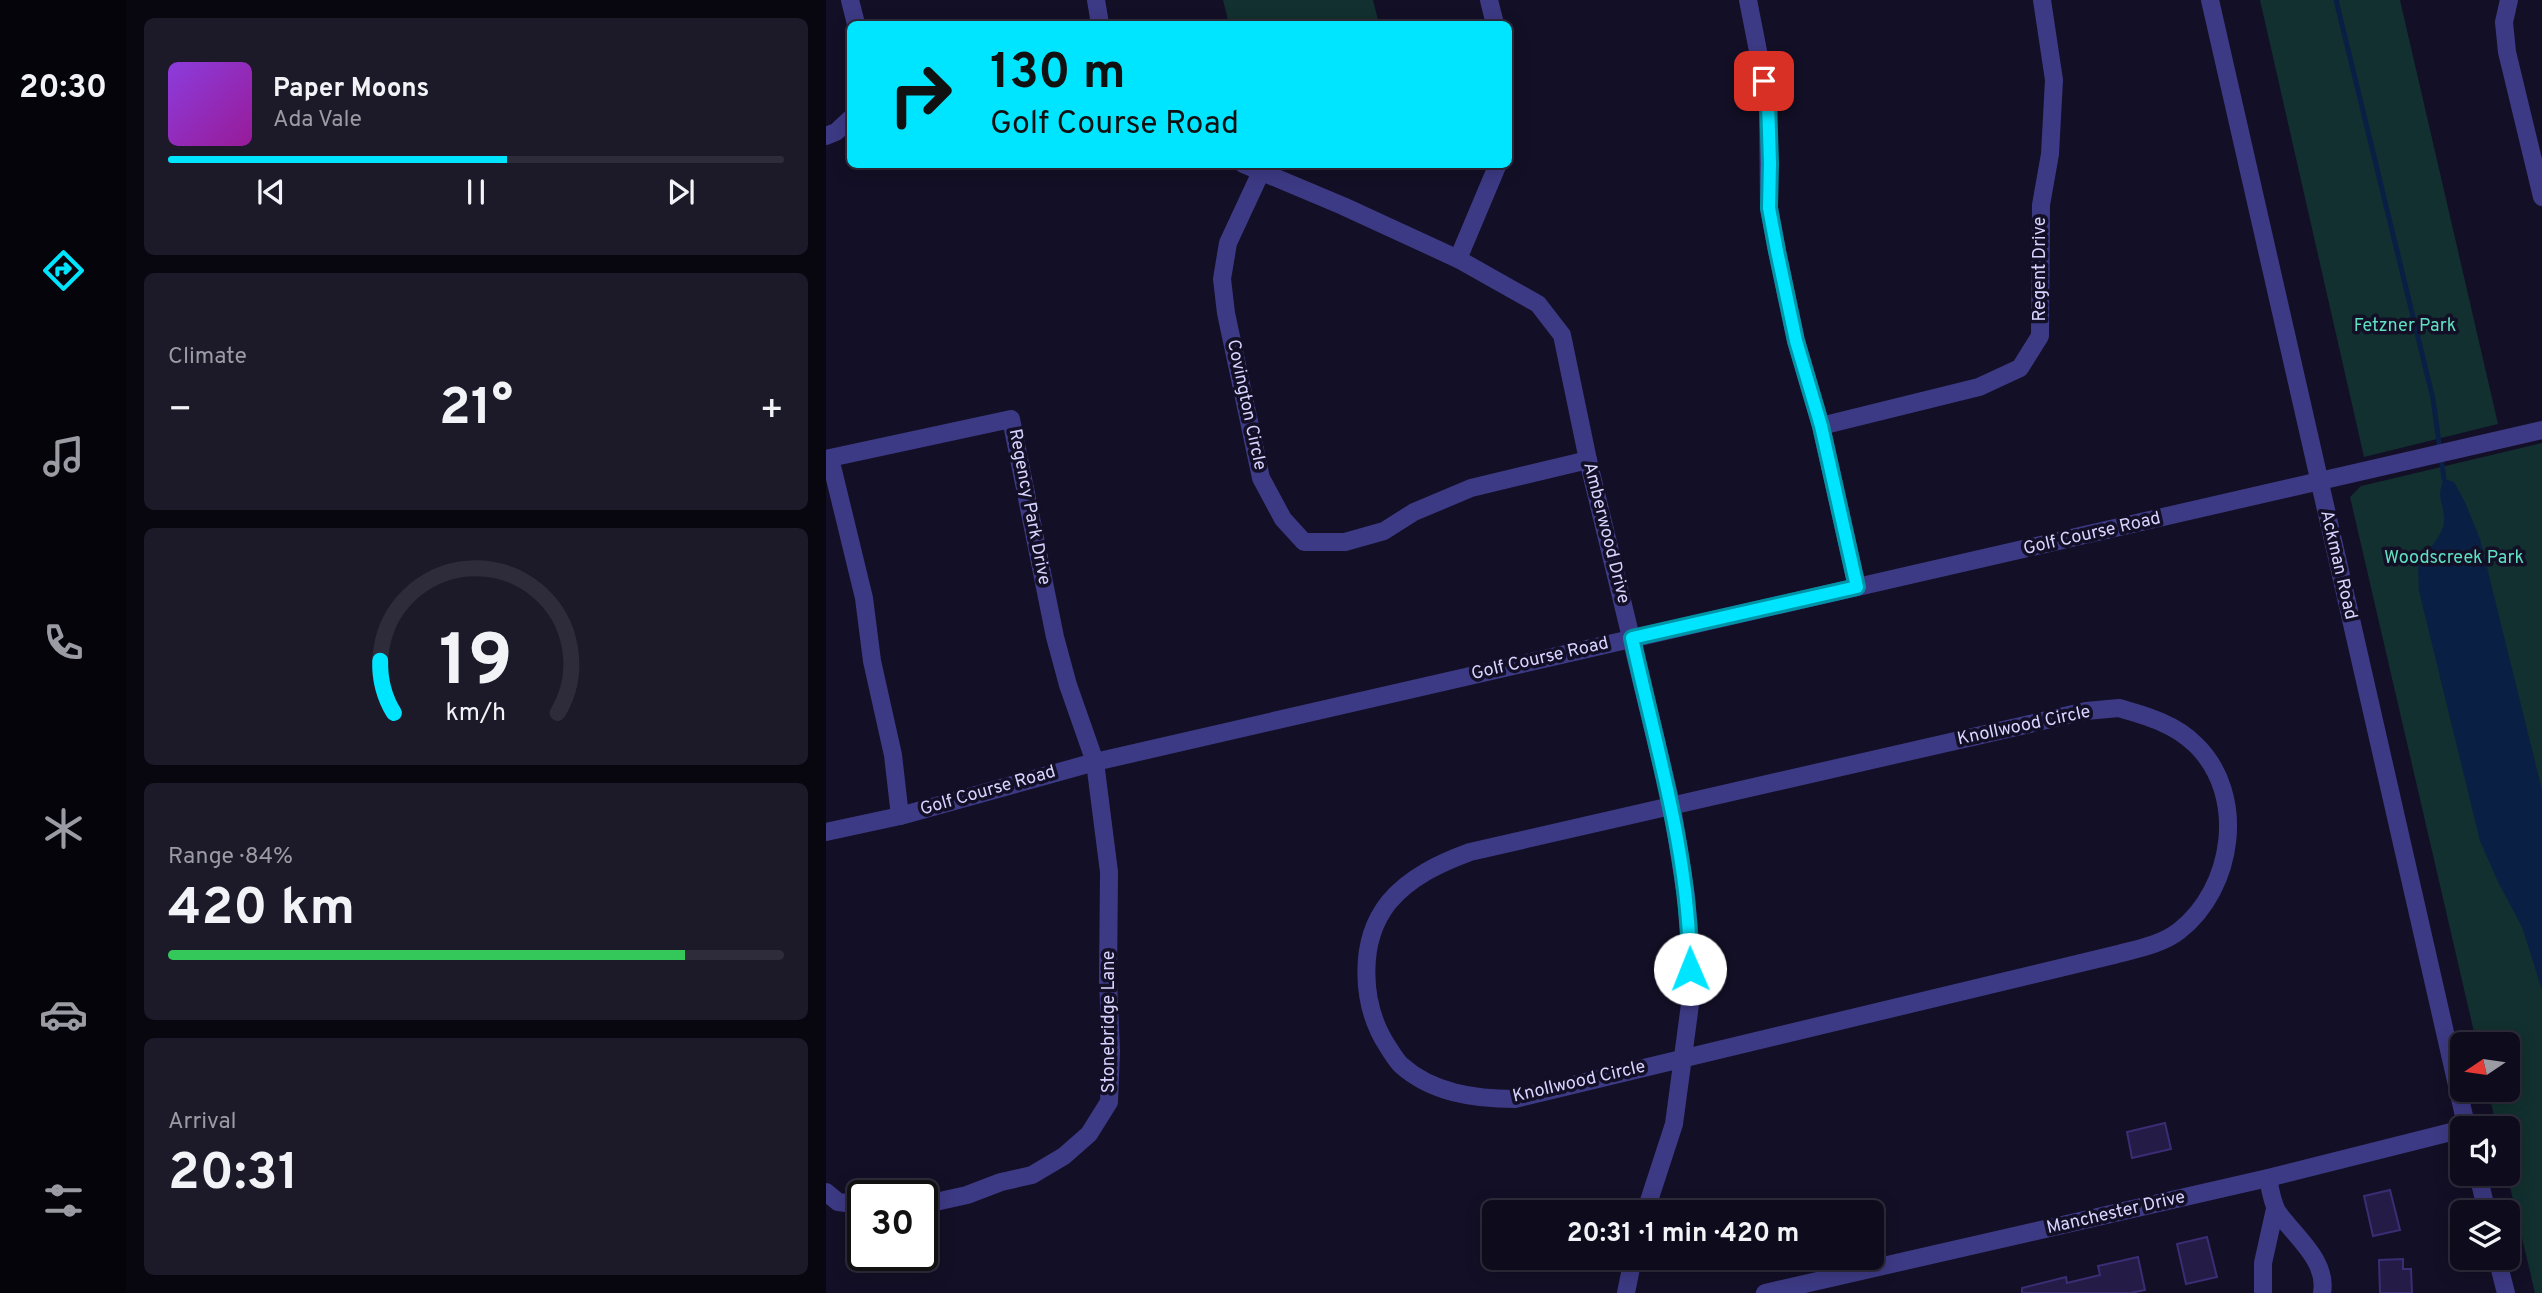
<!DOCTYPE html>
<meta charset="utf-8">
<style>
:root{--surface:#0e0b1c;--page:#1c1929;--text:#f1f3f6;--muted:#9b9ba3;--line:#2e2b3b;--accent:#00e5ff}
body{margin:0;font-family:Overpass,sans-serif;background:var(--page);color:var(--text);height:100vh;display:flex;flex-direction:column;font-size:26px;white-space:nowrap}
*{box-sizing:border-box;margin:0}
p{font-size:23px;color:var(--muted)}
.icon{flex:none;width:38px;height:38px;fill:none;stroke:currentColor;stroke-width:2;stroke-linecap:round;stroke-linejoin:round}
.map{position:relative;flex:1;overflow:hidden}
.drawer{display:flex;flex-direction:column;gap:18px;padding:18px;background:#08060f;width:700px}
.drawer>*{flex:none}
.hud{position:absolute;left:21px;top:21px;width:665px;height:147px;border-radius:10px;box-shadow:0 4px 18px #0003,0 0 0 2px var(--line);background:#00e5ff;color:#111;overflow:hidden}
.needle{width:46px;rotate:257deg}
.tools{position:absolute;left:1624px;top:1032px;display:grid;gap:14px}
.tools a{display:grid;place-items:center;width:70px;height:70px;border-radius:10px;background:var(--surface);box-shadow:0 4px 18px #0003,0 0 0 2px var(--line);font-size:35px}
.speed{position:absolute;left:21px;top:1180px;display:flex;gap:14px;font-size:35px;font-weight:700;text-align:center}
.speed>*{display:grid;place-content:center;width:91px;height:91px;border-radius:50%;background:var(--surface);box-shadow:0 4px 18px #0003,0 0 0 2px var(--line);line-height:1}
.speed .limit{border:4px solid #111;border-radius:10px;background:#fff;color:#111}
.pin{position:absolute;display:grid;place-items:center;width:60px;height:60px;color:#fff;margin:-30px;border-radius:14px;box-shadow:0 4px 10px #0006}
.me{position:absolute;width:77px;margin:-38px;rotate:359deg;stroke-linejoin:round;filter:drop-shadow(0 0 5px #0008)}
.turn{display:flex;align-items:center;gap:24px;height:147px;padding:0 28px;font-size:32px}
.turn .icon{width:91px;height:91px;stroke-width:2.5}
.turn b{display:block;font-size:49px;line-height:60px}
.big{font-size:52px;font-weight:700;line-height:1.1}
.drawer .card{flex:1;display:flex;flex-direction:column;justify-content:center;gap:10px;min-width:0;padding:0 24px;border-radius:10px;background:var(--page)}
.drawer .dial{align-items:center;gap:0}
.dial svg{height:182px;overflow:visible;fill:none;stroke:var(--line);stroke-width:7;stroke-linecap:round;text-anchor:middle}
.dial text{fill:var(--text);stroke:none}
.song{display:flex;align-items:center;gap:21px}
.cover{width:84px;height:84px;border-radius:10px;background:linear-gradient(135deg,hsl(270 70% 55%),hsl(300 70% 35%))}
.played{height:7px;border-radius:4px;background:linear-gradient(90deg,var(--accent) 55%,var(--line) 55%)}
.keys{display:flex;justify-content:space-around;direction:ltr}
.heat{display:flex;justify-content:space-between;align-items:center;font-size:38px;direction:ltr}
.charge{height:10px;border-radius:5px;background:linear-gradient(90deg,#34c759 84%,var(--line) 0)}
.trip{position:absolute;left:656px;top:1200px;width:402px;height:70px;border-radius:10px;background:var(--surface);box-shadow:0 4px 18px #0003,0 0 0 2px var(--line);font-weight:700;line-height:70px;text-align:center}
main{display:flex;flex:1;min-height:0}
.menu{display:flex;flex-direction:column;width:126px;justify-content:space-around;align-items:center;background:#06040b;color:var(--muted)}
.menu .icon{width:49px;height:49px}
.menu .active{color:var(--accent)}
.menu b{font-size:32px;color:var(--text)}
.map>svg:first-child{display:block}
.green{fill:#12302f}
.water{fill:#0a1f44}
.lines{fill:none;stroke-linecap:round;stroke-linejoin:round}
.stream{stroke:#0a1f44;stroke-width:5}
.building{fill:#241b47;stroke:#3b2d73;stroke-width:2}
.minor{stroke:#3d3a85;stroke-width:18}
.tertiary{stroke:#3d3a85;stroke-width:18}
.route-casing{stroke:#0095a6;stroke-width:18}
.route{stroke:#00e5ff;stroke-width:12}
.labels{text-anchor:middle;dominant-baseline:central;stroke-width:7;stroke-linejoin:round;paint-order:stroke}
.street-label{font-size:18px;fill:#d9d4ff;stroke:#130f26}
.park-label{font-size:18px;fill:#5fe0c0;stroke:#130f26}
</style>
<main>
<nav class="menu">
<b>20:30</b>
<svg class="icon active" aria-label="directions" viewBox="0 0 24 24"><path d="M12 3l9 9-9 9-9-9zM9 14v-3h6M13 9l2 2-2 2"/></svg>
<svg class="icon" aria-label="music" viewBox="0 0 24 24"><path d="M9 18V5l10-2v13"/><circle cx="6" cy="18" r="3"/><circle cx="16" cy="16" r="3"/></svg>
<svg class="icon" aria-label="phone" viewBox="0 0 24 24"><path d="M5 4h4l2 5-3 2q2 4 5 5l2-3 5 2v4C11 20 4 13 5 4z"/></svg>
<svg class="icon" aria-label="climate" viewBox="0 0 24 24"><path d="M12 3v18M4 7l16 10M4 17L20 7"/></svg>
<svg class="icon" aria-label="car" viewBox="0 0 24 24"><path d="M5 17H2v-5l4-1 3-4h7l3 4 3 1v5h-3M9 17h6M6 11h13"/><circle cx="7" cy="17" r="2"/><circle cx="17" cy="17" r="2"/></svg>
<svg class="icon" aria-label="filters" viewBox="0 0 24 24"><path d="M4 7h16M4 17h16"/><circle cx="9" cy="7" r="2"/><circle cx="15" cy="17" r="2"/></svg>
</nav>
<section class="drawer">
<div class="card">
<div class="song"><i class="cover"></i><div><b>Paper Moons</b><p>Ada Vale</p></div></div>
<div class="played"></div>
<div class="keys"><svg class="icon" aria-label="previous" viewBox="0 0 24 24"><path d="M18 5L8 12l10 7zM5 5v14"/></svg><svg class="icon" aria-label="pause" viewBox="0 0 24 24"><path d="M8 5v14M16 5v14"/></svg><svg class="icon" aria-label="next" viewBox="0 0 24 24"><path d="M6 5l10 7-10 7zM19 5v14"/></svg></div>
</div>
<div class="card"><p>Climate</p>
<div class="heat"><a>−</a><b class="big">21°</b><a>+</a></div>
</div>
<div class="card dial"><svg viewBox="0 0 100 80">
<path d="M14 69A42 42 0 1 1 86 69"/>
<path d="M14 69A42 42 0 0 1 8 46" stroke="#00e5ff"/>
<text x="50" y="56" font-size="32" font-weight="700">19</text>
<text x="50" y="72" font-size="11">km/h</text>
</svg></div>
<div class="card"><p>Range · 84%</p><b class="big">420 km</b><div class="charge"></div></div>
<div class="card"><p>Arrival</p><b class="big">20:31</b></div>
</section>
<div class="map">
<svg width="1716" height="1293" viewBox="0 0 1716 1293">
<rect width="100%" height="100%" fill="#130f26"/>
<g class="green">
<polygon points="397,0 547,0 553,24 403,24"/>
<polygon points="1434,0 1574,0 1672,424 1538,457"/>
<polygon points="1716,443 1716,1293 1709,1293 1681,1174 1682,1129 1671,1129 1662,1090 1682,1090 1682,1045 1651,1045 1524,497 1535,486"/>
</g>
<path class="water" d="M1618 479 1628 482 1639 502 1654 539 1716 790V990L1696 927 1672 882 1654 841 1593 591 1592 565C1600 551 1616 538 1618 522 1619 504 1609 498 1618 479Z"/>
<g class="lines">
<polyline class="stream" points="1510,0 1607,399 1618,479"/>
</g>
<g class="building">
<polygon points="1339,1123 1345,1149 1306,1158 1301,1132"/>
<polygon points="1564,1190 1574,1230 1547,1236 1538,1196"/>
<polygon points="1381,1237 1391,1277 1360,1284 1351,1244"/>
<polygon points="1312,1257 1319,1290 1304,1293 1196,1293 1196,1288 1240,1277 1241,1283 1274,1275 1272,1266"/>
<polygon points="1577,1259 1577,1269 1585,1269 1586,1293 1554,1293 1553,1260"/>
</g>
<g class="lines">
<g class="minor">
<polyline points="24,0 30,24"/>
<polyline points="270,0 274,24"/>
<polyline points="663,0 669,24"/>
<polyline points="922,0 942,102 943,208 951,251 970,341 995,426 1031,587"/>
<polyline points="1683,0 1678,22 1681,52 1716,197"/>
<polyline points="0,136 10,132 24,119"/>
<polyline points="417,164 517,206 632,259 712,304 736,335 762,460 846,807 860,896 864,941 865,997 848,1124 819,1213"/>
<polyline points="435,172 402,243 396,279 400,313 435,478 457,519 478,542 519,542 558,531 588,512 645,488 762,460"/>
<polyline points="632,259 672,164"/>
<polyline points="995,426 1153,387 1194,368 1214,336 1215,205 1224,154 1228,80 1216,0"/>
<path d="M1293 708C1321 716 1349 724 1370 745 1421 795 1408 888 1353 931 1335 945 1310 949 1288 955L689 1099C649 1099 606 1093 575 1065 570 1060 566 1053 562 1047 535 1006 531 942 563 902 584 877 614 863 644 852L1260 711Z"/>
<polyline points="74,816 67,755 46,661 38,598 4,458 185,419 229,637 242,685 269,762 283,872 282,980 285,1051 283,1102 263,1134 238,1156 206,1175 175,1182 141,1195 96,1205"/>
<path d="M1442 1178C1444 1189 1446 1202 1451 1211 1468 1236 1502 1260 1496 1293"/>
<polyline points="0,1192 12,1202 37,1205"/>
<polyline points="800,1293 807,1258"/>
<polyline points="939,1293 1442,1178 1641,1128"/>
<polyline points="1437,1293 1437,1263 1449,1209"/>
</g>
<g class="tertiary">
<polyline points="1384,0 1641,1129"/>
<polyline points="0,832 74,816 269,762 1716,430"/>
<polyline points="1652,1174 1661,1213"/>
<polyline points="1671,1258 1680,1293"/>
</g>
</g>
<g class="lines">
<g class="route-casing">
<path id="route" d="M864 969C864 856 830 748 806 638L1031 587 995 426 970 341 951 251 943 208 944 163 942 102 938 81"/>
</g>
<use href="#route" class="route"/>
</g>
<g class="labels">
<g class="street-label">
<text transform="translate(1214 269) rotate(-90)">Regent Drive</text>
<text transform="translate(420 405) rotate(78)">Covington Circle</text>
<text transform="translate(203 507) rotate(79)">Regency Park Drive</text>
<text transform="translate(780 533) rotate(76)">Amberwood Drive</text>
<text transform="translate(1266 534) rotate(-13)">Golf Course Road</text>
<text transform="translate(1512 565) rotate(77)">Ackman Road</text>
<text transform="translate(714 659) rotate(-13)">Golf Course Road</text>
<text transform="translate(1198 726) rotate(-12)">Knollwood Circle</text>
<text transform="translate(162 791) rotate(-16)">Golf Course Road</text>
<text transform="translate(283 1022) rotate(-90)">Stonebridge Lane</text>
<text transform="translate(753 1082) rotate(-13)">Knollwood Circle</text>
<text transform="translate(1290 1213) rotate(-13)">Manchester Drive</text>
</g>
<g class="park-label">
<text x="1579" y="326">Fetzner Park</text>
<text x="1628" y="558">Woodscreek Park</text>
</g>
</g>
</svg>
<div class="tools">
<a><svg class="needle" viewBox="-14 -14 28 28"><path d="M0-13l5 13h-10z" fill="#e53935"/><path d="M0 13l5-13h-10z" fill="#9b9ba3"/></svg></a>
<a><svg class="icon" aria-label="sound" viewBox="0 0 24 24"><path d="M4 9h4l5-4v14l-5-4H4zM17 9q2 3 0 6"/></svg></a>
<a><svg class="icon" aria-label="layers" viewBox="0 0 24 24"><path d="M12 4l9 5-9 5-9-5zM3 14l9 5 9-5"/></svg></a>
</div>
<div class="speed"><div class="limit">30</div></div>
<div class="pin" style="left:938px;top:81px;background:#d93025"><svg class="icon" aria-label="arrive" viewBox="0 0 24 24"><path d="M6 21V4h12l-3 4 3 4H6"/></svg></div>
<svg class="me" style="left:864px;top:969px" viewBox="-20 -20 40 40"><circle r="19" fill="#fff"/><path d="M0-13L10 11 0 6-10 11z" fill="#00e5ff"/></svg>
<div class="trip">20:31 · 1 min · 420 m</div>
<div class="hud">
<div class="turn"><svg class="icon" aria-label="right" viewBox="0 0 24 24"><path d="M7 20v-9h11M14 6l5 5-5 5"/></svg><div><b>130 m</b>Golf Course Road</div></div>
</div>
</div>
</main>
